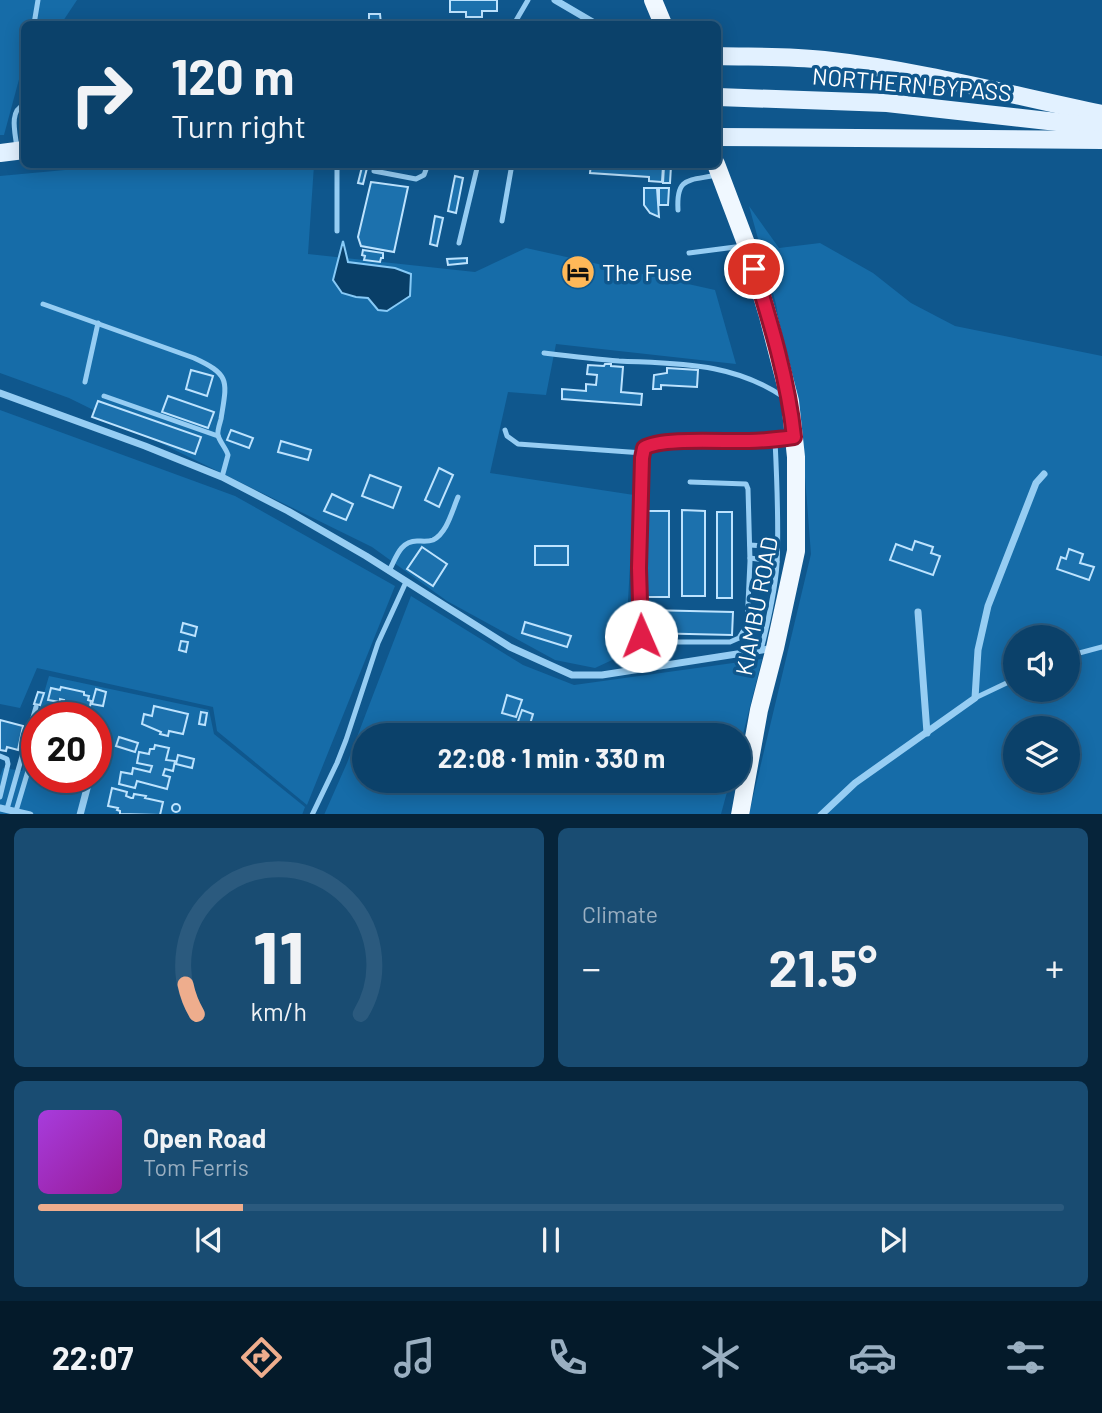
<!DOCTYPE html>
<meta charset="utf-8">
<style>
:root{--surface:#0b416a;--page:#194c72;--text:#f1f3f6;--muted:#9aafc1;--line:#2b5a7e;--accent:#eead8d}
body{margin:0;font-family:Barlow,sans-serif;background:var(--page);color:var(--text);height:100vh;display:flex;flex-direction:column;font-size:26px;white-space:nowrap}
*{box-sizing:border-box;margin:0}
p{font-size:23px;color:var(--muted)}
.icon{flex:none;width:38px;height:38px;fill:none;stroke:currentColor;stroke-width:2;stroke-linecap:round;stroke-linejoin:round}
.map{position:relative;height:814px;overflow:hidden}
.side{display:flex;flex-direction:column;gap:14px;padding:14px;background:#06243a;flex:1}
.side>*{flex:none}
.guide{position:absolute;left:21px;top:21px;width:700px;height:147px;border-radius:10px;box-shadow:0 4px 18px #0003,0 0 0 2px var(--line);background:#0b416a;color:var(--text);overflow:hidden}
.fabs{position:absolute;left:1003px;top:625px;display:grid;gap:14px}
.fabs a{display:grid;place-items:center;width:77px;height:77px;border-radius:50%;background:var(--surface);box-shadow:0 4px 18px #0003,0 0 0 2px var(--line);font-size:35px}
.speed{position:absolute;left:21px;top:702px;display:flex;gap:14px;font-size:35px;font-weight:700;text-align:center}
.speed>*{display:grid;place-content:center;width:91px;height:91px;border-radius:50%;background:var(--surface);box-shadow:0 4px 18px #0003,0 0 0 2px var(--line);line-height:1}
.speed .limit{border:10px solid #d22;background:#fff;color:#111}
.pin{position:absolute;display:grid;place-items:center;width:60px;height:60px;color:#fff;margin:-30px;border:4px solid #fff;border-radius:50%;box-shadow:0 2px 7px #0007}
.me{position:absolute;width:77px;margin:-38px;rotate:359deg;stroke-linejoin:round;filter:drop-shadow(0 0 5px #0008)}
.turn{display:flex;align-items:center;gap:24px;height:147px;padding:0 35px;font-size:32px}
.turn .icon{width:91px;height:91px;stroke-width:2.5}
.turn b{display:block;font-size:49px;line-height:60px}
.big{font-size:52px;font-weight:700;line-height:1.1}
.side .card{flex:1;display:flex;flex-direction:column;justify-content:center;gap:10px;min-width:0;padding:0 24px;border-radius:10px;background:var(--page)}
.side .dial{align-items:center;gap:0}
.dial svg{height:182px;overflow:visible;fill:none;stroke:var(--line);stroke-width:7;stroke-linecap:round;text-anchor:middle}
.dial text{fill:var(--text);stroke:none}
.song{display:flex;align-items:center;gap:21px}
.cover{width:84px;height:84px;border-radius:10px;background:linear-gradient(135deg,hsl(280 70% 55%),hsl(300 70% 35%))}
.played{height:7px;border-radius:4px;background:linear-gradient(90deg,var(--accent) 20%,var(--line) 20%)}
.keys{display:flex;justify-content:space-around;direction:ltr}
.heat{display:flex;justify-content:space-between;align-items:center;font-size:38px;direction:ltr}
.side .tiles{flex:1;display:grid;gap:14px;grid-template-columns:1fr 1fr}
.card:last-child{grid-column:span 2}
.trip{position:absolute;left:352px;top:723px;width:399px;height:70px;border-radius:35px;background:var(--surface);box-shadow:0 4px 18px #0003,0 0 0 2px var(--line);font-weight:700;line-height:70px;text-align:center}
.menu{display:flex;height:112px;justify-content:space-around;align-items:center;background:#041a2a;color:var(--muted)}
.menu .icon{width:49px;height:49px}
.menu .selected{color:var(--accent)}
.menu b{font-size:32px;color:var(--text)}
.map>svg:first-child{display:block}
.green{fill:#166ca8;fill-rule:evenodd}
.water{fill:#093f68;stroke:#87caf7;stroke-width:2}
.building{fill:#1c71ad;stroke:#bde3fe;stroke-width:2}
.lines{fill:none;stroke-linecap:round;stroke-linejoin:round}
.service{stroke:#96cdf3;stroke-width:5}
.minor{stroke:#96cdf3;stroke-width:7}
.primary{stroke:#e2f1ff;stroke-width:18}
.trunk{stroke:#f0f8ff;stroke-width:18}
.route-casing{stroke:#92132f;stroke-width:18}
.route{stroke:#e11d48;stroke-width:12}
.labels{text-anchor:middle;dominant-baseline:central;stroke-width:7;stroke-linejoin:round;paint-order:stroke}
.street-label{font-size:23px;fill:#fff;stroke:#0f578d}
.poi-label{font-size:23px;fill:#fff;stroke:#0f578d;text-anchor:start}
</style>
<div class="map">
<svg width="1102" height="815" viewBox="0 0 1102 815">
<rect width="100%" height="100%" fill="#0f578d"/>
<g class="green">
<polygon points="0,0 77,0 61,24 24,24 24,72 21,72 4,135 0,135"/>
<polygon points="130,164 314,165 308,254 475,272 526,248 715,290 736,364 556,344 546,395 508,392 490,473 634,495 625,654 595,668 555,660 447,601 372,547 69,398 0,373 0,176"/>
<path d="M749 206 779 248 820 243 873 273 911 303 955 326 1102 356V814H749L811 554 805 477 776 304ZM1015 637H1068V690H1015ZM1015 728H1068V780H1015Z"/>
<polygon points="0,410 235,496 395,586 307,805 217,731 213,707 37,668 20,708 0,704"/>
<polygon points="411,596 523,665 574,685 762,659 739,750 738,735 364,735 364,780 730,781 721,814 324,815 347,763"/>
<polygon points="49,676 209,710 214,734 305,807 302,815 0,814 0,776 3,768 22,771 37,720 37,777 96,777 96,718 37,717"/>
</g>
<polygon class="water" points="343,241 348,262 395,268 411,274 410,296 387,311 378,310 368,298 356,297 342,293 333,280"/>
<g class="building">
<polygon points="450,0 497,0 497,11 482,11 482,17 466,17 466,12 450,12"/>
<polygon points="369,14 380,14 381,24 369,24"/>
<polygon points="486,22 486,24 455,24 455,23"/>
<polygon points="591,164 639,164 663,166 662,182 649,181 649,177 590,173"/>
<polygon points="664,166 671,166 670,183 663,183"/>
<polygon points="362,167 367,168 363,184 358,183"/>
<polygon points="455,176 463,178 456,213 448,211"/>
<polygon points="371,182 408,187 394,252 361,246 358,237"/>
<polygon points="644,188 657,188 659,217 650,213 644,205"/>
<polygon points="659,188 669,188 668,205 659,205"/>
<polygon points="435,216 443,218 437,246 430,244"/>
<polygon points="363,250 383,253 383,258 381,258 380,262 364,260 365,256 362,255"/>
<polygon points="467,258 467,263 448,265 447,259"/>
<polygon points="605,364 611,364 611,366 623,367 621,392 642,394 641,405 562,399 562,389 586,391 586,384 596,385 597,375 587,374 588,365 604,366"/>
<polygon points="667,368 698,370 697,387 661,385 661,389 653,389 654,375 667,373"/>
<polygon points="191,370 213,376 207,396 186,389"/>
<polygon points="168,396 214,412 208,428 162,412"/>
<polygon points="98,401 201,437 195,454 92,417"/>
<polygon points="231,430 253,438 249,448 227,440"/>
<polygon points="281,441 311,450 308,460 278,452"/>
<polygon points="439,468 453,475 439,507 425,500"/>
<polygon points="370,475 401,487 393,508 362,496"/>
<polygon points="332,494 353,504 346,520 324,511"/>
<polygon points="682,510 705,511 705,596 682,596"/>
<rect x="646" y="511" width="23" height="86"/>
<rect x="717" y="512" width="15" height="86"/>
<polygon points="915,541 933,547 931,553 940,556 933,575 890,560 896,544 912,550"/>
<rect x="535" y="546" width="33" height="19"/>
<polygon points="422,547 447,564 433,586 407,569"/>
<polygon points="1069,549 1083,554 1080,563 1094,567 1089,580 1057,569 1061,557 1066,559"/>
<polygon points="646,610 733,612 732,635 646,633"/>
<polygon points="525,622 571,636 567,647 522,633"/>
<polygon points="183,623 197,627 195,636 181,632"/>
<polygon points="181,641 188,642 186,652 179,650"/>
<polygon points="61,687 84,692 84,695 89,696 88,700 91,701 89,712 84,711 83,716 62,712 64,700 60,699 60,702 48,700 51,688 60,690"/>
<polygon points="96,689 106,692 103,706 92,704"/>
<polygon points="38,692 44,693 40,705 34,704"/>
<polygon points="507,695 522,700 516,717 502,713"/>
<polygon points="154,706 188,714 183,734 169,731 168,736 160,734 161,732 142,724 144,714 152,716"/>
<polygon points="522,710 533,714 527,734 515,730"/>
<polygon points="201,712 207,713 205,725 199,724"/>
<polygon points="0,720 23,726 18,750 7,747 6,751 0,750"/>
<polygon points="119,737 138,743 135,752 116,746"/>
<polygon points="155,745 169,748 166,760 175,761 173,771 165,769 163,775 170,777 167,789 137,781 135,788 119,784 121,772 132,774 133,768 150,772 152,766 137,763 139,752 149,754 150,749 154,749"/>
<polygon points="178,755 194,759 192,768 176,764"/>
<polygon points="47,777 82,777 69,786 63,777 57,782 54,779 50,781"/>
<polygon points="112,788 127,792 126,796 131,798 133,798 134,794 146,796 145,798 163,802 160,815 120,814 120,811 117,810 118,808 108,806"/>
<circle cx="176" cy="808" r="4"/>
</g>
<g class="lines">
<g class="service">
<polyline points="34,24 38,0"/>
<polyline points="514,24 528,0"/>
<path d="M17 149C16 135 8 111 24 105"/>
<polyline points="374,171 416,179 424,175 428,164"/>
<path d="M678 210C676 176 689 181 717 175"/>
<polyline points="502,221 512,164"/>
<polyline points="337,231 337,164"/>
<polyline points="459,243 478,164"/>
<polyline points="689,253 743,246"/>
<path d="M43 304 194 358C231 375 227 381 221 419 220 423 217 431 218 435 219 441 226 448 228 455L222 477"/>
<path d="M544 353C569 356 594 359 619 361 679 364 733 362 785 398"/>
<polyline points="85,382 98,323"/>
<polyline points="104,396 218,436"/>
<polyline points="505,430 507,436 518,444 643,453"/>
<path d="M690 482 746 484 748 489 750 561 747 625 739 638 730 642H646L642 639 641 636 639 568 642 458 644 448C661 436 727 442 751 441 764 441 777 439 790 438"/>
<polyline points="750,545 777,547"/>
<polyline points="750,558 777,562"/>
<path d="M389 571C396 558 400 541 417 541 422 541 428 542 433 540 447 533 452 511 458 497"/>
<path d="M761 650C768 622 775 593 777 564 779 523 777 481 775 440"/>
<polyline points="1068,656 1102,647"/>
<polyline points="975,698 1015,679"/>
<polyline points="47,718 51,712"/>
<polyline points="0,756 7,759 8,764 0,797"/>
<polyline points="7,809 36,707"/>
<polyline points="16,811 37,741"/>
<polyline points="312,815 337,763 346,740 378,643 406,582"/>
</g>
<g class="minor">
<polyline points="555,0 596,24"/>
<polyline points="0,393 145,446 222,477 288,511 366,556 510,647 572,675 602,675 775,648"/>
<polyline points="918,612 927,733"/>
<polyline points="96,755 103,729"/>
<polyline points="0,808 30,815"/>
<polyline points="80,815 90,777"/>
<polyline points="821,815 855,783 975,698 978,650 988,606 1036,483 1044,474"/>
</g>
<g class="primary">
<path d="M718 56C753 57 789 56 824 60 917 70 1011 95 1102 114"/>
<polyline points="718,97 887,103 1102,127"/>
<polyline points="718,137 1102,140"/>
<polyline points="0,153 24,150"/>
</g>
<g class="trunk">
<polyline points="653,0 663,24"/>
<polyline points="716,164 747,246 768,316 790,401 796,457 796,551 775,648 759,710 740,815"/>
</g>
</g>
<g class="lines">
<g class="route-casing">
<path id="route" d="M641 636 639 568 642 458 644 448C661 437 726 442 749 441 764 441 779 439 794 437 788 380 771 324 754 269"/>
</g>
<use href="#route" class="route"/>
</g>
<defs>
<g id="hotel-disc" transform="scale(1.75)"><circle r="9.5" fill="#ffb858" stroke="#0f578d"/><path d="M-6-4.5h1.5V1H6V5H4.5V3h-9V5H-6ZM-4 0a1.8 1.8 0 1 1 3.6 0ZM.5 0V-2.5h3Q6-2.5 6 0Z" fill="#111"/></g>
</defs>
<g fill-rule="evenodd">
<use href="#hotel-disc" x="578" y="272"/>
</g>
<g class="labels">
<g class="street-label">
<text transform="translate(912 84) rotate(5)">NORTHERN BYPASS</text>
<text transform="translate(756 606) rotate(-79)">KIAMBU ROAD</text>
</g>
<g class="poi-label">
<text x="602" y="272">The Fuse</text>
</g>
</g>
</svg>
<div class="fabs">
<a><svg class="icon" aria-label="sound" viewBox="0 0 24 24"><path d="M4 9h4l5-4v14l-5-4H4zM17 9q2 3 0 6"/></svg></a>
<a><svg class="icon" aria-label="layers" viewBox="0 0 24 24"><path d="M12 4l9 5-9 5-9-5zM3 14l9 5 9-5"/></svg></a>
</div>
<div class="speed"><div class="limit">20</div></div>
<div class="pin" style="left:754px;top:269px;background:#d93025"><svg class="icon" aria-label="arrive" viewBox="0 0 24 24"><path d="M6 21V4h12l-3 4 3 4H6"/></svg></div>
<svg class="me" style="left:641px;top:636px" viewBox="-20 -20 40 40"><circle r="19" fill="#fff"/><path d="M0-13L10 11 0 6-10 11z" fill="#e11d48"/></svg>
<div class="trip">22:08 · 1 min · 330 m</div>
<div class="guide">
<div class="turn"><svg class="icon" aria-label="right" viewBox="0 0 24 24"><path d="M7 20v-9h11M14 6l5 5-5 5"/></svg><div><b>120 m</b>Turn right</div></div>
</div>
</div>
<section class="side">
<div class="tiles">
<div class="card dial"><svg viewBox="0 0 100 80">
<path d="M14 69A42 42 0 1 1 86 69"/>
<path d="M14 69A42 42 0 0 1 9 56" stroke="#eead8d"/>
<text x="50" y="56" font-size="32" font-weight="700">11</text>
<text x="50" y="72" font-size="11">km/h</text>
</svg></div>
<div class="card"><p>Climate</p>
<div class="heat"><a>−</a><b class="big">21.5°</b><a>+</a></div>
</div>
<div class="card">
<div class="song"><i class="cover"></i><div><b>Open Road</b><p>Tom Ferris</p></div></div>
<div class="played"></div>
<div class="keys"><svg class="icon" aria-label="previous" viewBox="0 0 24 24"><path d="M18 5L8 12l10 7zM5 5v14"/></svg><svg class="icon" aria-label="pause" viewBox="0 0 24 24"><path d="M8 5v14M16 5v14"/></svg><svg class="icon" aria-label="next" viewBox="0 0 24 24"><path d="M6 5l10 7-10 7zM19 5v14"/></svg></div>
</div>
</div>
</section>
<nav class="menu">
<b>22:07</b>
<svg class="icon selected" aria-label="directions" viewBox="0 0 24 24"><path d="M12 3l9 9-9 9-9-9zM9 14v-3h6M13 9l2 2-2 2"/></svg>
<svg class="icon" aria-label="music" viewBox="0 0 24 24"><path d="M9 18V5l10-2v13"/><circle cx="6" cy="18" r="3"/><circle cx="16" cy="16" r="3"/></svg>
<svg class="icon" aria-label="phone" viewBox="0 0 24 24"><path d="M5 4h4l2 5-3 2q2 4 5 5l2-3 5 2v4C11 20 4 13 5 4z"/></svg>
<svg class="icon" aria-label="climate" viewBox="0 0 24 24"><path d="M12 3v18M4 7l16 10M4 17L20 7"/></svg>
<svg class="icon" aria-label="car" viewBox="0 0 24 24"><path d="M5 17H2v-5l4-1 3-4h7l3 4 3 1v5h-3M9 17h6M6 11h13"/><circle cx="7" cy="17" r="2"/><circle cx="17" cy="17" r="2"/></svg>
<svg class="icon" aria-label="filters" viewBox="0 0 24 24"><path d="M4 7h16M4 17h16"/><circle cx="9" cy="7" r="2"/><circle cx="15" cy="17" r="2"/></svg>
</nav>
